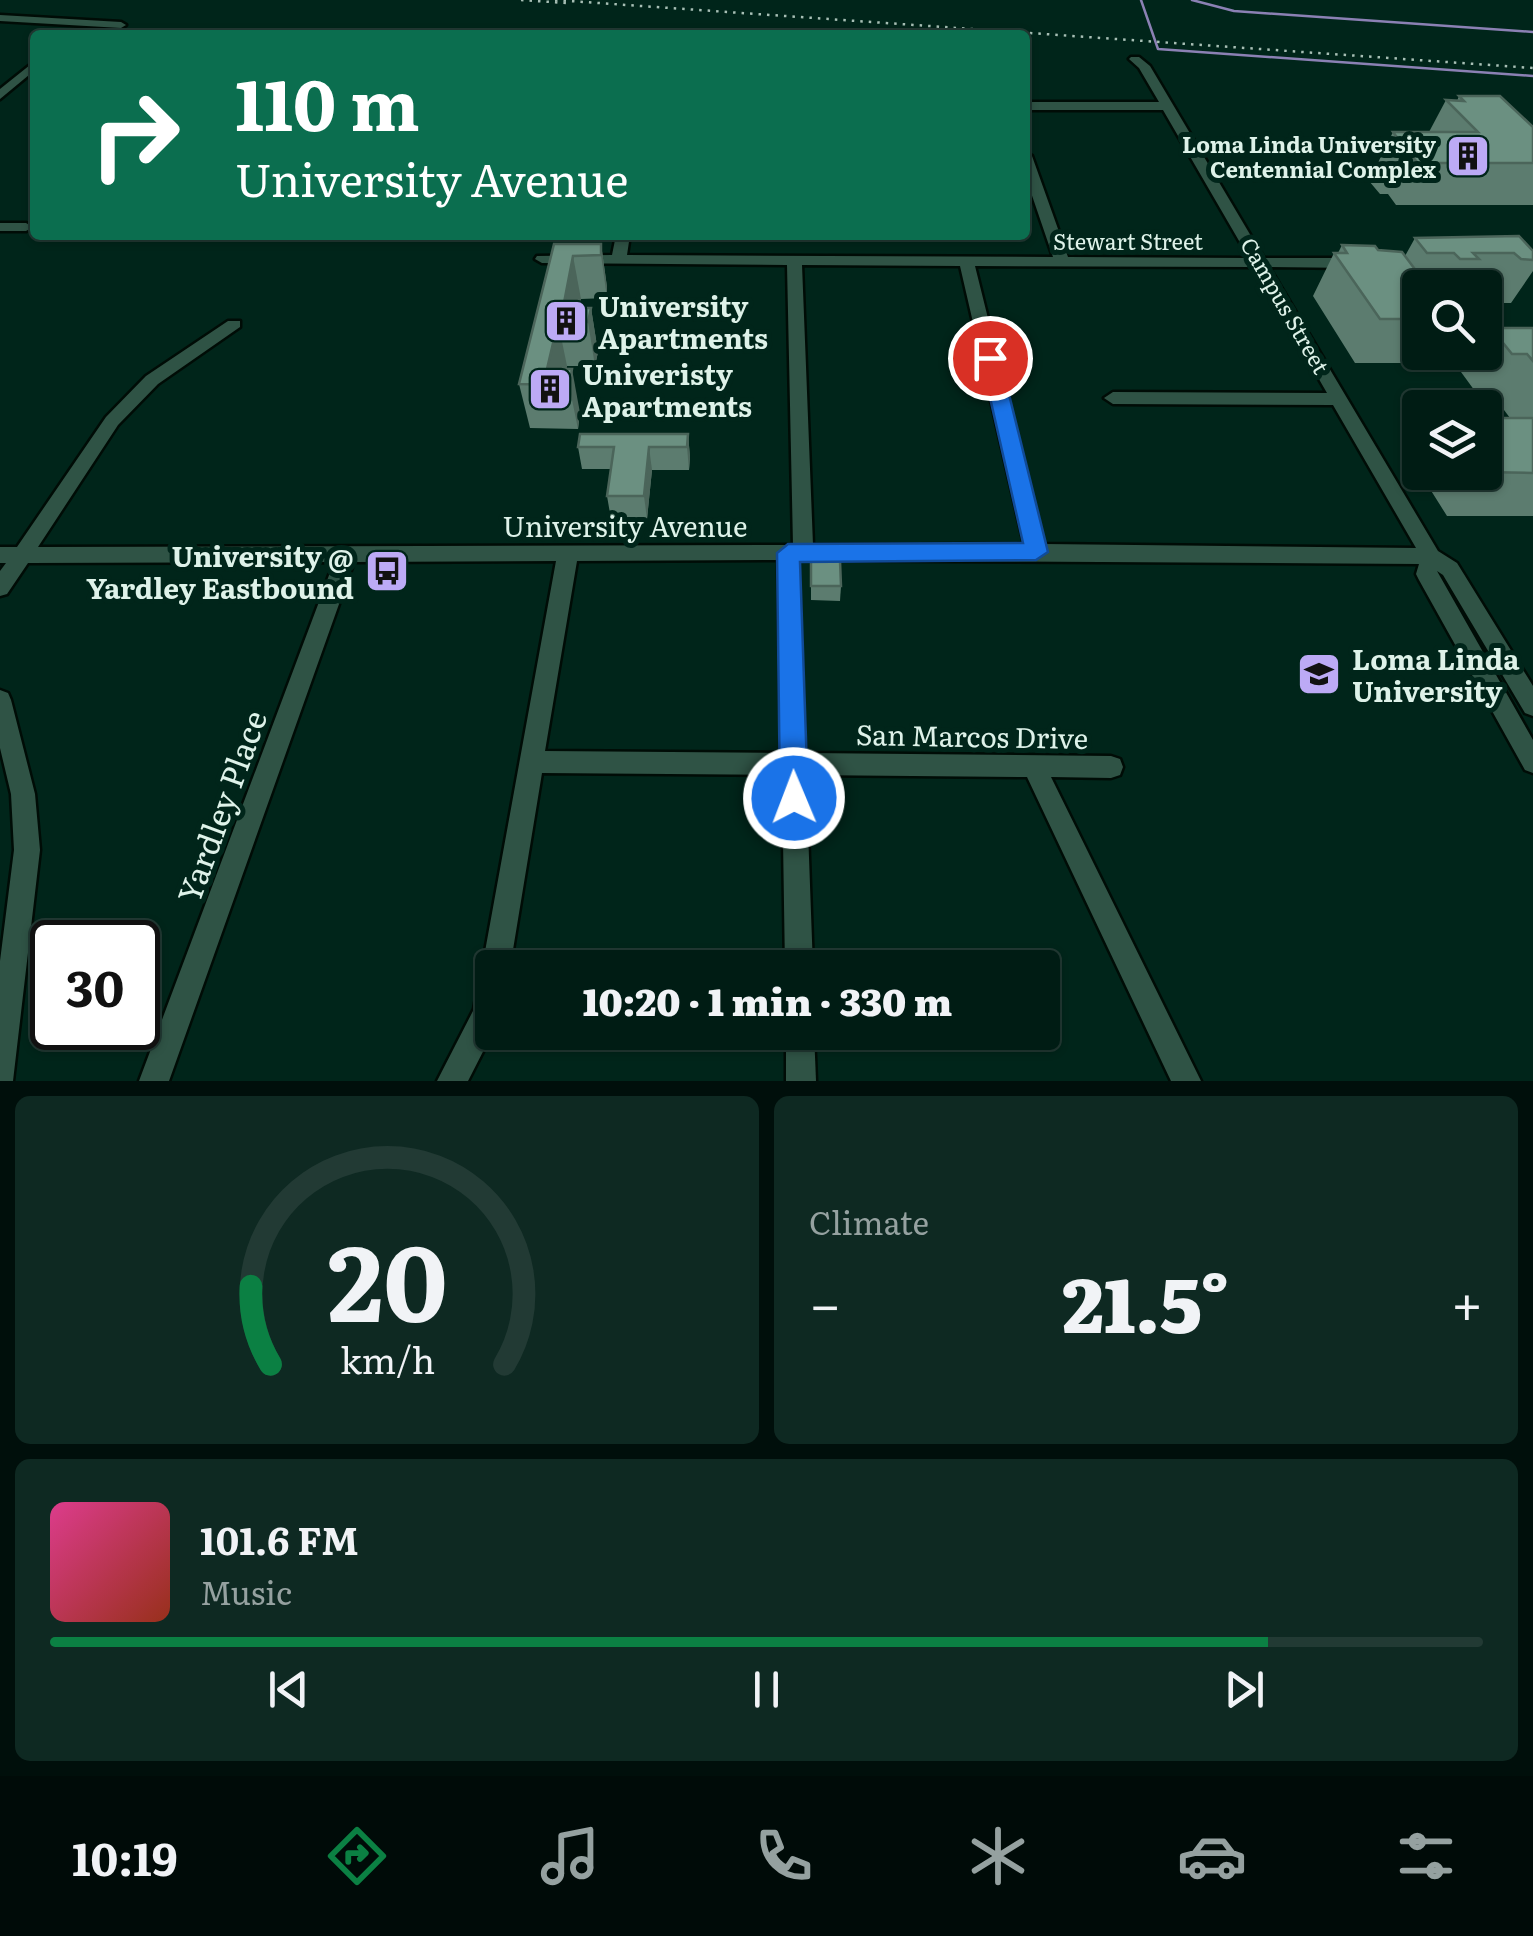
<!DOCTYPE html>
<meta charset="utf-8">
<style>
:root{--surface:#001c14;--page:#0e2922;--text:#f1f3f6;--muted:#95a1a0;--line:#223a34;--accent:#0b8043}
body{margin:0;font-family:Literata,serif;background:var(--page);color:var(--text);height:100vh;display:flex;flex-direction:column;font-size:38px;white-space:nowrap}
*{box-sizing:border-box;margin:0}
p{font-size:32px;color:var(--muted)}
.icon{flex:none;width:55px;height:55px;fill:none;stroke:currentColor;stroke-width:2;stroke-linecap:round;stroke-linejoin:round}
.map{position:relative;height:1081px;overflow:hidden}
.drawer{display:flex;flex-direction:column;gap:15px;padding:15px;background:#000f0b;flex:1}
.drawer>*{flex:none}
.banner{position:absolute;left:30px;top:30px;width:1000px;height:210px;border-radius:10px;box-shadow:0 2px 8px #0004,0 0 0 2px var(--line);background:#0b6e4f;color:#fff;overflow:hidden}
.tools{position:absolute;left:1402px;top:270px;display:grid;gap:20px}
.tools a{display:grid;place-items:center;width:100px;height:100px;border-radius:10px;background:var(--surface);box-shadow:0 2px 8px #0004,0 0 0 2px var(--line);font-size:50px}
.speed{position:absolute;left:30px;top:920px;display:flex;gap:20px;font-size:50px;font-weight:700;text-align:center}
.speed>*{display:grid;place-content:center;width:130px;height:130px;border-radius:50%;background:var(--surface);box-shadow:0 2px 8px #0004,0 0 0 2px var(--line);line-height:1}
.speed .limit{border:5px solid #111;border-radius:15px;background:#fff;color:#111}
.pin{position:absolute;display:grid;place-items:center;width:85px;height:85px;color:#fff;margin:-42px;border:5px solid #fff;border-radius:50%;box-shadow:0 2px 10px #0007}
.me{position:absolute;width:110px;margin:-55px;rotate:359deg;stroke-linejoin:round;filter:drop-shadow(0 0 8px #0008)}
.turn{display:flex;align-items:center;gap:35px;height:210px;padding:0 40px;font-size:45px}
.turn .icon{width:130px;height:130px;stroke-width:2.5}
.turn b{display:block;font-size:70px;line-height:85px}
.big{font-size:75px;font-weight:800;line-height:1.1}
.drawer .tile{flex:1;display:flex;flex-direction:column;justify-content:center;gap:15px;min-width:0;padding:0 35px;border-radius:15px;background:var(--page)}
.drawer .dial{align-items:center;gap:0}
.dial svg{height:260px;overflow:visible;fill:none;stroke:var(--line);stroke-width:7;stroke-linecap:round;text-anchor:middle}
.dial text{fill:var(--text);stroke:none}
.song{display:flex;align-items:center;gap:30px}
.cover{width:120px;height:120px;border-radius:15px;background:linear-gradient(135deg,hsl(330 70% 55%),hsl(10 70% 35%))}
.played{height:10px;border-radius:5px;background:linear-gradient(90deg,var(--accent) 85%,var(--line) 85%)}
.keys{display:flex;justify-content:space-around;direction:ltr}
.heat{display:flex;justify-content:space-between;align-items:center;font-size:55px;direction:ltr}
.drawer .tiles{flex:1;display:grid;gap:15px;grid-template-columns:1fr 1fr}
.tile:last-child{grid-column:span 2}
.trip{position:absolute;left:475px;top:950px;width:585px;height:100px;border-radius:10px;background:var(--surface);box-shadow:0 2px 8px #0004,0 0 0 2px var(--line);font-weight:800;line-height:100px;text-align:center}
.tabs{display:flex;height:160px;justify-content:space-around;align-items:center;background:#000b08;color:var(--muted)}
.tabs .icon{width:70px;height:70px}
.tabs .active{color:var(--accent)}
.tabs b{font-size:45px;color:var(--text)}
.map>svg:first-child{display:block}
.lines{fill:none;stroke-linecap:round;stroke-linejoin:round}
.stream{stroke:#8b81b4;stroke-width:2.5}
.minor-casing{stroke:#000c06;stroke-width:5}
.minor{fill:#2f5345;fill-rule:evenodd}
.rail{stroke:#a7bfb5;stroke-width:2.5;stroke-dasharray:2.5 6;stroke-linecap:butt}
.wall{fill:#5c7c6f}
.shaded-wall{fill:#4b655a}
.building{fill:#6b9081;stroke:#4b655a;stroke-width:2.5}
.route{fill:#1a73e8;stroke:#114b97;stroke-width:2.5}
.labels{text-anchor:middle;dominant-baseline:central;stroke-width:10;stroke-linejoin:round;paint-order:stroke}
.far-poi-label{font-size:22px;font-weight:bold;fill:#def2e9;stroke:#00251a;text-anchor:end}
.far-street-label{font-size:22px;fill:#def2e9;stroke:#00251a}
.poi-label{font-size:28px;font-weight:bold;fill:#def2e9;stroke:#00251a;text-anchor:start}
.street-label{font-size:28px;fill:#def2e9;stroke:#00251a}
.near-street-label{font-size:32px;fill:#def2e9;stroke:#00251a}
</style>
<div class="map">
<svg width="1533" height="1081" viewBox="0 0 1533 1081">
<rect width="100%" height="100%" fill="#00251a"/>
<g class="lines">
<g class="stream">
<polyline points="1141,0 1158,49 1533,76"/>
<polyline points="1192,0 1234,11 1533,32"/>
</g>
<g class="minor-casing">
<g id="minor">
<polygon points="0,15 121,22 126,25 121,28 0,21"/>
<path d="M1131 57H1139L1150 66 1264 258H1355L1363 263 1355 268 1269 267 1438 551 1457 563 1533 686V716L1525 713 1443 575 1437 571 1533 740V773L1525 770 1419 580 1416 574 1419 564 798 560 805 753 1111 756 1120 759 1123 767 1120 775 1111 778 1051 777 1201 1081H1171L1027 777 806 775 813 968H785L782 775 542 773 510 968H492L493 1032 468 1081H437L474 1009 478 988 486 977 482 968 556 561 354 562 169 1081H139L334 562 28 563 7 594 0 596V571L6 563H0V547H17L106 417 146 376 228 321H240V327L158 384 118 425 38 547 793 545 787 265 542 263 535 259 537 256 612 255 616 235H630L627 255 1053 257 1025 175V152L1032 156 1068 257 1249 258 1163 110H1025V102H1159L1139 68 1129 59ZM802 265 960 266 1024 544 813 545ZM975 266 1254 267 1327 393 1113 392 1104 398 1113 404 1333 405 1416 548 1044 544ZM778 560 781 753 545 751 577 561Z"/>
<polygon points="35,61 35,70 0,99 0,89"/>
<polygon points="0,223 26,223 33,227 26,231 0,231"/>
<polygon points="0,690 8,693 11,700 35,794 40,850 13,1081 0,1081 0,961 14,850 11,794 0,748"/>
<polygon points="786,1032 814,1032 816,1081 786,1081"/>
</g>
</g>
<use href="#minor" class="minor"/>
<g class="rail">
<polyline points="521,0 566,3"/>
<polyline points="555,0 1533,68"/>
</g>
</g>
<g class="wall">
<polygon points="1459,96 1533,127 1533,205 1396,205 1388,194 1380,194 1369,181 1393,132 1429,132 1446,100 1457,101"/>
<polygon points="1415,238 1533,251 1533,271 1511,303 1492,303 1485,296 1485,288 1420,288 1420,352 1447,352 1439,363 1423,362 1410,356 1404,363 1355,363 1313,296 1334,253 1338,253 1342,245 1378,250 1405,256"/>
<polygon points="554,244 601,244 607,287 607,298 581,299 579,308 591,308 598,352 595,366 567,366 566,369 580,413 578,429 530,428 519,384"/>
<polygon points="1491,328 1533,328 1533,516 1447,516 1413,462 1420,452 1420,472 1485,472 1510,418 1495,398 1480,398 1461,372 1474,352 1485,352 1485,336"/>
<polygon points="688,434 690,457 689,470 652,470 647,519 611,519 607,496 611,469 582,469 578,447"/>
<polygon points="811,561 841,586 840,601 811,600"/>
</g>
<g class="shaded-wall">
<polygon points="601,244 607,287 607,298 601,255"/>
<polygon points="573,256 581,299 576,322 563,308"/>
<polygon points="591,308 598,352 595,366 588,322"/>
<polygon points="558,322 567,366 563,385 547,369"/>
<polygon points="572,369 580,413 578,429 569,385"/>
<polygon points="688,434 690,457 689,470 687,447"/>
<polygon points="649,447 652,470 647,519 644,496"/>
</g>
<g class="building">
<polygon points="1459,96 1500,96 1533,127 1533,163 1418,163 1409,153 1401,153 1390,140 1399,140 1393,132 1478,132 1446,100 1464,101"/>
<polygon points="1519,236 1533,251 1533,260 1521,259 1514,253 1473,253 1479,259 1460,259 1454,253 1427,253 1415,238"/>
<polygon points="554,244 601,244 601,255 573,256 563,308 591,308 588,322 558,322 547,369 572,369 569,385 519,384"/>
<polygon points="1342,245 1375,246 1378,250 1402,252 1429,288 1420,288 1420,319 1380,319 1334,253 1347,253"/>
<polygon points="1491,328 1533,328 1533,361 1527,354 1512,354"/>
<polygon points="1485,418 1533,418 1533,473 1481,472 1485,472"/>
<polygon points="580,434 688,434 687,447 649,447 644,496 607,496 614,447 578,447"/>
<polygon points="811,561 840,561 841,586 811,586"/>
</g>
<polygon class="route" points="990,352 1000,358 1048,552 1036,560 800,562 808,798 804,807 794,810 784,807 780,798 777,553 788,544 1023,543 981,358"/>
<defs>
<g id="building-square" transform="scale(2.25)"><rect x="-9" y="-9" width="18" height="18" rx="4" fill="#bcaaf5" stroke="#00251a"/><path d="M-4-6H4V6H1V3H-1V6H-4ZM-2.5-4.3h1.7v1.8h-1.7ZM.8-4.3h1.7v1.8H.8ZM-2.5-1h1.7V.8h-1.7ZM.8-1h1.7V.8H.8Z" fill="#111"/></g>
<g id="bus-square" transform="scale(2.25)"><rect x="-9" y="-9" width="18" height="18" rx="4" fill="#bcaaf5" stroke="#00251a"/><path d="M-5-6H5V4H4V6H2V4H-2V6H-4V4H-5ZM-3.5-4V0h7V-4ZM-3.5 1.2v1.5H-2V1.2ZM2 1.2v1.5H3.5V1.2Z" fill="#111"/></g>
<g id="university-square" transform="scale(2.25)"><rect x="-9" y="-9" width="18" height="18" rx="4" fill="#bcaaf5" stroke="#00251a"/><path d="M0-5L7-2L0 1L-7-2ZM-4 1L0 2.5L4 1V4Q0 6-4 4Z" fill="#111"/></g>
</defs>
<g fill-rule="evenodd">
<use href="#building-square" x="1468" y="156"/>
<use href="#building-square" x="566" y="321"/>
<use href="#building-square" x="550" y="389"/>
<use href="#bus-square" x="387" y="571"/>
<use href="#university-square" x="1319" y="674"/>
</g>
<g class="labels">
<g class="far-poi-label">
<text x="1436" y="143">Loma Linda University<tspan x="1436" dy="25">Centennial Complex</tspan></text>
</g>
<g class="far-street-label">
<text x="1128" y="240">Stewart Street</text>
<text transform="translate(1286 305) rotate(60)">Campus Street</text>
</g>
<g class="poi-label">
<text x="598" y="305">University<tspan x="598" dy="32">Apartments</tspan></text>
<text x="582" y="373">Univeristy<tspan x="582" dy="32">Apartments</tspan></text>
<text x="354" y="555" text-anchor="end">University @<tspan x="354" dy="32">Yardley Eastbound</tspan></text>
<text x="1352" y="658">Loma Linda<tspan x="1352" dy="32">University</tspan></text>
</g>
<g class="street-label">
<text x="625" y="525">University Avenue</text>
<text transform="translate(972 735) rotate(1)">San Marcos Drive</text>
</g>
<g class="near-street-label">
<text transform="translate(220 806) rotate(-70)">Yardley Place</text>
</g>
</g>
</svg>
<div class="tools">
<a><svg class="icon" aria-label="search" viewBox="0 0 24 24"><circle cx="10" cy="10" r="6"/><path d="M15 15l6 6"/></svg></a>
<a><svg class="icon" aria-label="layers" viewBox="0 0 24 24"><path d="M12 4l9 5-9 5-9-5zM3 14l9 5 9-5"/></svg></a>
</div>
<div class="speed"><div class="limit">30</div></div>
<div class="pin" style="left:990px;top:358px;background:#d93025"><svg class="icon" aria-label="arrive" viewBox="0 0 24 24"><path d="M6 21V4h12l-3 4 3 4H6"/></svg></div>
<svg class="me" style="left:794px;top:798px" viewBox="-20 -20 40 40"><circle r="17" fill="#1a73e8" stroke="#fff" stroke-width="3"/><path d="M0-11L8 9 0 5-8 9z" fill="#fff"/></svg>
<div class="trip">10:20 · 1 min · 330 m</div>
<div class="banner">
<div class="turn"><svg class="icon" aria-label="right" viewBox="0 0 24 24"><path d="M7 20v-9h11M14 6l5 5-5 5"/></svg><div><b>110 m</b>University Avenue</div></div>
</div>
</div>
<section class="drawer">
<div class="tiles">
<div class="tile dial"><svg viewBox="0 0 100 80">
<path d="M14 69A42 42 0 1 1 86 69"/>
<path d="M14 69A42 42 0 0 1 8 45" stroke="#0b8043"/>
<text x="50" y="56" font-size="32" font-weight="700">20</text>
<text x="50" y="72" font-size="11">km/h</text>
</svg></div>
<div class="tile"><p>Climate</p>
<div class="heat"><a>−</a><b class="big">21.5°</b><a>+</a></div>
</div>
<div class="tile">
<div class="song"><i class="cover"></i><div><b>101.6 FM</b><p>Music</p></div></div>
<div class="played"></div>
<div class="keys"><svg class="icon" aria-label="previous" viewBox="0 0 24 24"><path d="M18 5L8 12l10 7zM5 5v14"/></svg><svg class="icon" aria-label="pause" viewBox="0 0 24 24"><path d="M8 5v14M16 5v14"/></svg><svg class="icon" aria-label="next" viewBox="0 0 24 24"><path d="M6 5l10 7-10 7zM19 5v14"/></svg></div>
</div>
</div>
</section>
<nav class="tabs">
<b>10:19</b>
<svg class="icon active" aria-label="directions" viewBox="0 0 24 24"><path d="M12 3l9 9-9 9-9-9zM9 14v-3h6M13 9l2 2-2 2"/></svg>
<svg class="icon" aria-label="music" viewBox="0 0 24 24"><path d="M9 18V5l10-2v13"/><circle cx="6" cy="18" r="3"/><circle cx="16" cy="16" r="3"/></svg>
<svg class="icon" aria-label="phone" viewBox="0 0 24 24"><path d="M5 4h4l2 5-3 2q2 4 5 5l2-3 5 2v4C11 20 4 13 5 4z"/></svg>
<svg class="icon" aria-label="climate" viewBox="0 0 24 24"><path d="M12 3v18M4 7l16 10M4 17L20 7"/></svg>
<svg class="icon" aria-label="car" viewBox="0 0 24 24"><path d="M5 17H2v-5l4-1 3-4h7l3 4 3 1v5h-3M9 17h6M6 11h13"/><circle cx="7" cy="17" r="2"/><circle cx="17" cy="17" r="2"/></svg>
<svg class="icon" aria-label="filters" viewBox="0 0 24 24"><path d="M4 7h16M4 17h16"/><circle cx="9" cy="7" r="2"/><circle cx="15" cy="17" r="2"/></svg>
</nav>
